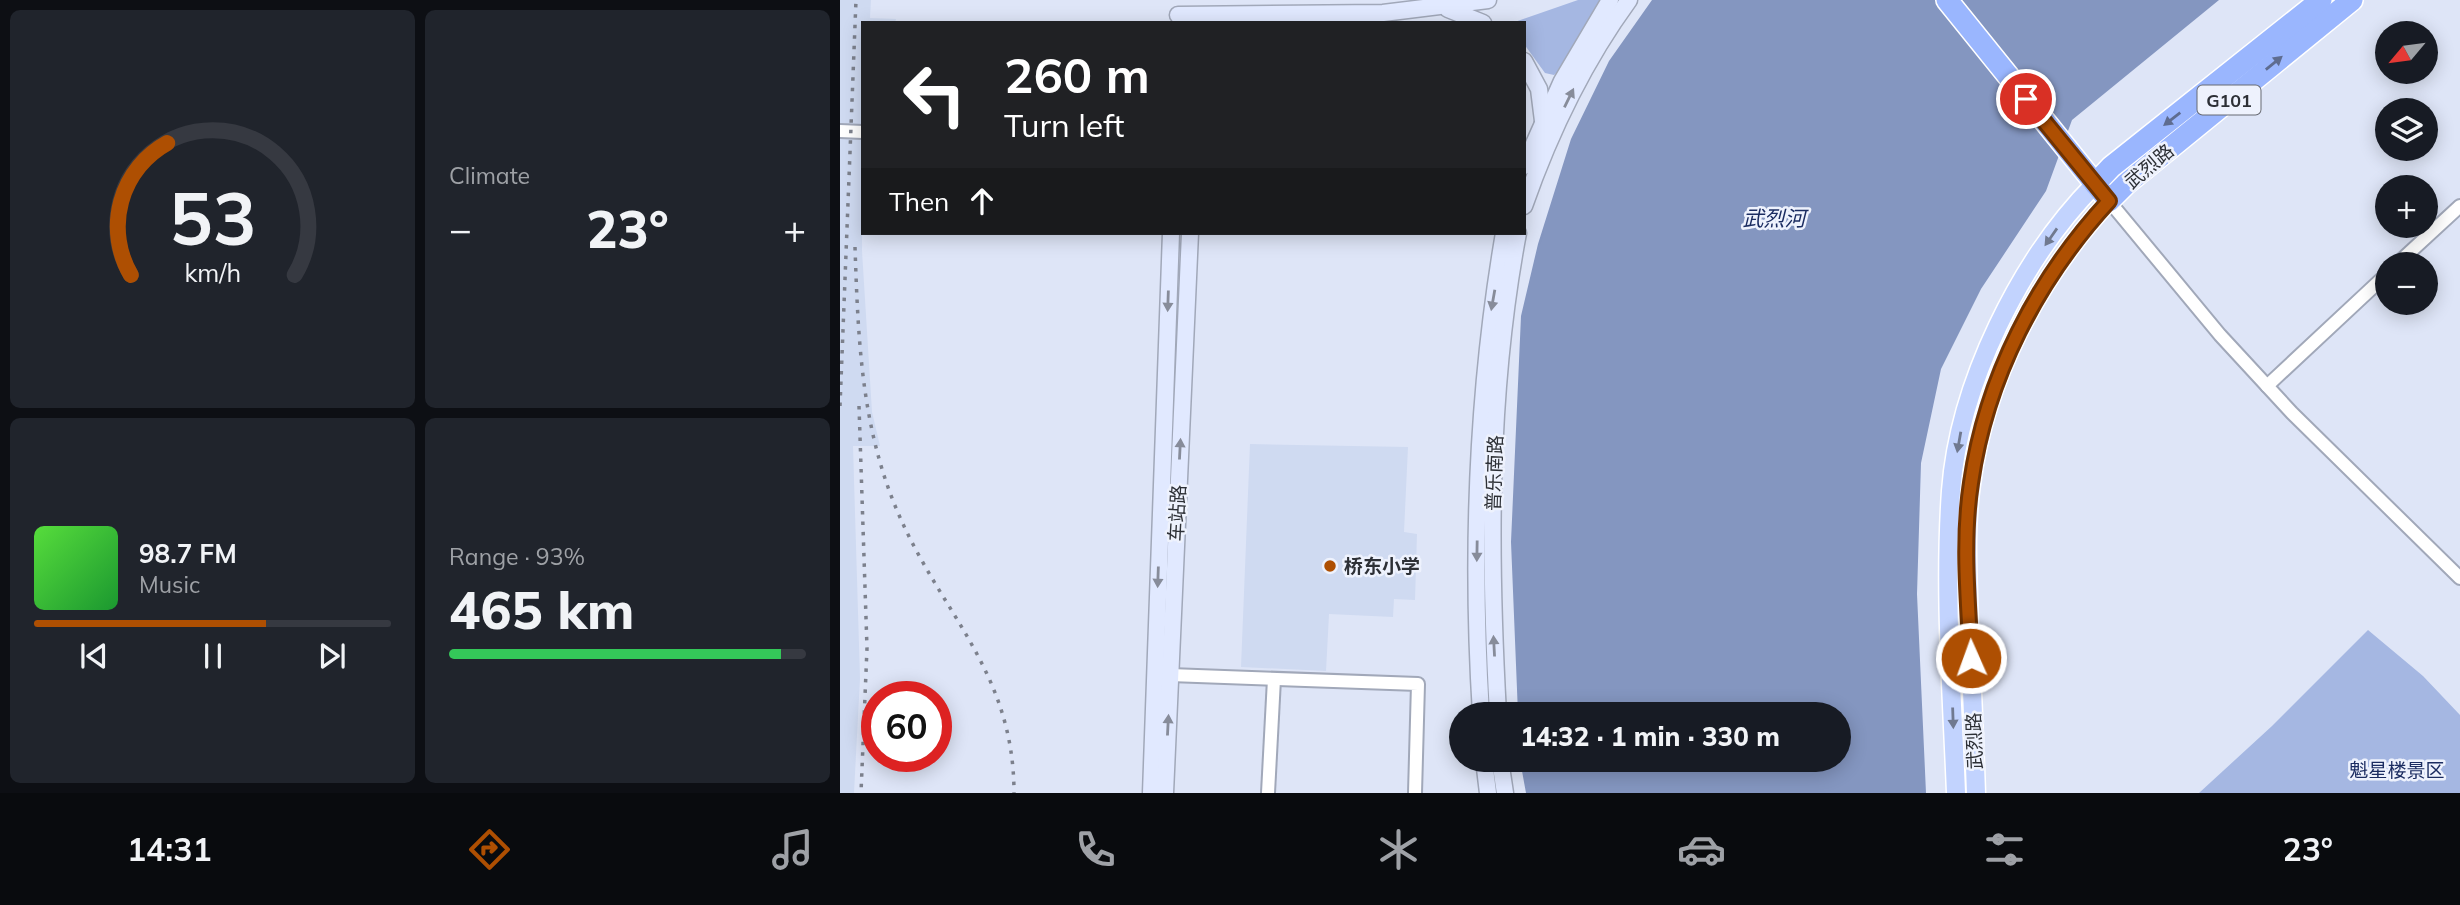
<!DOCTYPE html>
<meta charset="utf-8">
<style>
:root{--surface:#171b24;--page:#20242c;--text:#f1f3f6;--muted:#9ea1a6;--line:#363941;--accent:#ae4f02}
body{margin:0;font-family:Mulish,"Noto Sans SC",sans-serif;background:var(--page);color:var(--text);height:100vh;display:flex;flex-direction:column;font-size:26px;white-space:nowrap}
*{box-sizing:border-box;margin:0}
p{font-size:23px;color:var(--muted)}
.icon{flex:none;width:38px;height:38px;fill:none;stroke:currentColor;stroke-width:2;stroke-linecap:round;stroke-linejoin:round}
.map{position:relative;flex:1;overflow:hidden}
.details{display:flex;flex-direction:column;gap:10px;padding:10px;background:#0d0f14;width:840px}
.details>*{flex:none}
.hud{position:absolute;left:21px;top:21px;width:665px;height:214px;border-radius:0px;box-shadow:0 4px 18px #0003;background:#202124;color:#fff;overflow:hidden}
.needle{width:46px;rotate:241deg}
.buttons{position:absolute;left:1535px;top:21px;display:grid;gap:14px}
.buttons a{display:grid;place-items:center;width:63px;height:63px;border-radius:50%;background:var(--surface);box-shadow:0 4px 18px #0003;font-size:35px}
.speed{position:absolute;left:21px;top:681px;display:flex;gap:14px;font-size:35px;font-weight:700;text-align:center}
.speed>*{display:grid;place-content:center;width:91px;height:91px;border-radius:50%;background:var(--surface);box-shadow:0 4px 18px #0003;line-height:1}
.speed .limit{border:10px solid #d22;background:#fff;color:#111}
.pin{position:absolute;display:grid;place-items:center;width:60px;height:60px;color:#fff;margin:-30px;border:4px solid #fff;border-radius:50%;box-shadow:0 2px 7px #0007}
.me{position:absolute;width:77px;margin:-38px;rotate:358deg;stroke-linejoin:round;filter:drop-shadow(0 0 5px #0008)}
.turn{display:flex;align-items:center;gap:24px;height:147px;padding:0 28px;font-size:32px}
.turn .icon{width:91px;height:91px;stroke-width:2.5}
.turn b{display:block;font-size:49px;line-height:60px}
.then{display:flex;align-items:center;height:66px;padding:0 28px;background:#0003;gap:14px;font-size:26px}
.big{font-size:52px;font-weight:800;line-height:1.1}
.details .widget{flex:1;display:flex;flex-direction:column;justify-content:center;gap:10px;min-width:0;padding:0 24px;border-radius:10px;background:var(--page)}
.details .dial{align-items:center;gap:0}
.dial svg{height:182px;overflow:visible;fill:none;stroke:var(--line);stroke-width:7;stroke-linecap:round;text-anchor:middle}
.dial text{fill:var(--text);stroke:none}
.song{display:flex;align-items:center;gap:21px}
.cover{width:84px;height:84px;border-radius:10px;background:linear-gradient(135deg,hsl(110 70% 55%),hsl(130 70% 35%))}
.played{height:7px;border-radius:4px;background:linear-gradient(90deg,var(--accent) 65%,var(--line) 65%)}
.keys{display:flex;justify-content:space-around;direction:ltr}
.heat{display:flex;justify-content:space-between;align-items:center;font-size:38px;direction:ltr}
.charge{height:10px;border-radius:5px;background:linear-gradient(90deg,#34c759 93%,var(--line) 0)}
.details .tiles{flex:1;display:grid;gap:10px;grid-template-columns:repeat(2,1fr)}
.trip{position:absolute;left:609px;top:702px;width:402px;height:70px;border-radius:35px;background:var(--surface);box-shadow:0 4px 18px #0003;font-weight:800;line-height:70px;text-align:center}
.tab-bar{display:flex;height:112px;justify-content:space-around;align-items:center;background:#090b0e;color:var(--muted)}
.tab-bar .icon{width:49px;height:49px}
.tab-bar .active{color:var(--accent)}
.tab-bar b{font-size:32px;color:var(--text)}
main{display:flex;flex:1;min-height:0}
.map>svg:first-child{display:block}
.built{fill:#cfdaf1}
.green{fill:#a5b7e2}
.water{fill:#8496c0}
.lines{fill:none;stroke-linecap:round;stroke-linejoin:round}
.street-casing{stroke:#a1a8b9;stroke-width:16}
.secondary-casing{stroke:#a1a8b9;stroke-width:19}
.primary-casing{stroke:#fff;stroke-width:21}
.highway-casing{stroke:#fff;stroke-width:24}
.street{stroke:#fff;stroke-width:12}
.secondary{stroke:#e1e9ff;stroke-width:16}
.primary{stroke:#c2d3fe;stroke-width:18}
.highway{stroke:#9ab6fe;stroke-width:21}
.rail{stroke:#7c808c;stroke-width:3.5;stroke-dasharray:3.5 7;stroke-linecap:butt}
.oneway{fill:#5e6c90}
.oneway2{fill:#878c9a}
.oneway3{fill:#707990}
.route-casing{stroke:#713301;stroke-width:18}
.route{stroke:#ae4f02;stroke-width:12}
.poi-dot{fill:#ae4f02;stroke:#eef2fd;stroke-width:2.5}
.labels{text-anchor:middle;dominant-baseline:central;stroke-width:5;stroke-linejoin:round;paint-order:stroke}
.shield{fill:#eef2fd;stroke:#676a72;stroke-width:2}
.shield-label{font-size:18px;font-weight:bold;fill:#2d3036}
.street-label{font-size:19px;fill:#2d3036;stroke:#eef2fd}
.poi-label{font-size:19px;font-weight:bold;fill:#2d3036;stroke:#eef2fd;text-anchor:start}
.park-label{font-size:19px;fill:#1b2c61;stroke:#eef2fd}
.water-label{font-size:21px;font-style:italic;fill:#1b2c61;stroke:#eef2fd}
</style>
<main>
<section class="details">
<div class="tiles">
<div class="widget dial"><svg viewBox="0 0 100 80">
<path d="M14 69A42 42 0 1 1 86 69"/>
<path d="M14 69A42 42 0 0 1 30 11" stroke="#ae4f02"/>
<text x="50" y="56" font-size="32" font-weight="700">53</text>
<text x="50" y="72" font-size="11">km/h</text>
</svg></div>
<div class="widget"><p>Climate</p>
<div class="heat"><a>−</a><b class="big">23°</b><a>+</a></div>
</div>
<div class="widget">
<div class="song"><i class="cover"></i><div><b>98.7 FM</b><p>Music</p></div></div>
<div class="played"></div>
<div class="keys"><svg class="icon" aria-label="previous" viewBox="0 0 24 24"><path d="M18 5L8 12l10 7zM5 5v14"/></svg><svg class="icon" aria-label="pause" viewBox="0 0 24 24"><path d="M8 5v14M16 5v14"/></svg><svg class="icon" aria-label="next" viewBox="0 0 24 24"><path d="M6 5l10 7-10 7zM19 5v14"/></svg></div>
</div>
<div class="widget"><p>Range · 93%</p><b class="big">465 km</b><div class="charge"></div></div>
</div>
</section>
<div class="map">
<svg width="1620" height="793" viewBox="0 0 1620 793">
<rect width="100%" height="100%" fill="#dee5f7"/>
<g class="built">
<polygon points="0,0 31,0 30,18 56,19 55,23 23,23 22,251 32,412 40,446 13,446 20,678 14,793 0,793"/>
<polygon points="410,444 568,447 564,532 577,534 575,600 554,599 553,617 489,614 486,671 401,667"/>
</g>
<g class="green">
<polygon points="738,0 764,0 720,70 714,75 705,73 684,44 684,23 672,23"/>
<polygon points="1528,630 1583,676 1620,715 1620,793 1359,793 1432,726"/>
</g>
<polygon class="water" points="812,0 1379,0 1232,120 1206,191 1141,289 1101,369 1081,463 1077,594 1086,793 686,793 680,760 999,760 999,714 678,714 671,542 681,316 698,244 731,139 769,61"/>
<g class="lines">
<g class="street-casing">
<g id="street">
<polyline points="0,131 23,132"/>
<polyline points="1269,201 1380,335 1452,413 1620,578"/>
<polyline points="1557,264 1620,206"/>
<polyline points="1427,386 1547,274"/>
<polyline points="330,675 578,684 575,793"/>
<polyline points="428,793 434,679"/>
</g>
</g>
<g class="secondary-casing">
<g id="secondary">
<polyline points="608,9 643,23"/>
<polyline points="338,15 543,13 648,0"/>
<polyline points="684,61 699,89 703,121"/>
<polyline points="684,166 722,81 770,0"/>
<path d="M684 206C710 132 743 63 789 0"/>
<path d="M641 714C631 554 637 391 664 233"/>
<path d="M658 714C649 553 648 392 678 233"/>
<polyline points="644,760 648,793"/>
<polyline points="660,760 665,793"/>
<polyline points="311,793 331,233"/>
<polyline points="325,793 350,233"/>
</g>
</g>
<g class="primary-casing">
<g id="primary">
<path d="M1116 793C1112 693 1104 590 1111 491 1119 384 1180 260 1255 184"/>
<path d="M1136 793C1134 738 1132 683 1129 628 1128 580 1124 532 1131 484 1145 379 1197 279 1269 201"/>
</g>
</g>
<g class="highway-casing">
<g id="highway">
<polyline points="1107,0 1269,201 1286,184 1512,0"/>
<polyline points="1255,184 1271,167 1481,0"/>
</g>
</g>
<use href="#street" class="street"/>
<use href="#secondary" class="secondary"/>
<use href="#primary" class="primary"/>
<use href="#highway" class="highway"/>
<g class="rail">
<path d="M15 247C18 336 21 424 56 508 99 612 174 670 174 793"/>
<polyline points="0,406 16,0"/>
<polyline points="19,406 27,648 21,793"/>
</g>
</g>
<defs><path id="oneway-solid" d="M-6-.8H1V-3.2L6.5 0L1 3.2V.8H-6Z" transform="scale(1.75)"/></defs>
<g class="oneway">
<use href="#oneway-solid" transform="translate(1434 63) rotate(-39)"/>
<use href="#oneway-solid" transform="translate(1332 119) rotate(142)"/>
</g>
<g class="oneway2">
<use href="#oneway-solid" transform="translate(729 98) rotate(-64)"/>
<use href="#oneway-solid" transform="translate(653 300) rotate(100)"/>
<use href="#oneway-solid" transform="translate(328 301) rotate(92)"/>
<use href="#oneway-solid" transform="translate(340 449) rotate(-87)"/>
<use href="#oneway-solid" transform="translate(637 551) rotate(91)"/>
<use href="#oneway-solid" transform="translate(318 577) rotate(92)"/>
<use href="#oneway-solid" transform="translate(654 646) rotate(-93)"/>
<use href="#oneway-solid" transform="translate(328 725) rotate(-87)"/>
</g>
<g class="oneway3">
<use href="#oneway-solid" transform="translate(1211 237) rotate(125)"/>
<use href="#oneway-solid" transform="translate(1119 442) rotate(100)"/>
<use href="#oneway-solid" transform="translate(1113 718) rotate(88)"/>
</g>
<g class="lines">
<g class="route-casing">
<path id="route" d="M1131 658C1128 600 1122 541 1131 483 1146 378 1197 279 1269 201L1186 99"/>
</g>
<use href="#route" class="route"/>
</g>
<circle class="poi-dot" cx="490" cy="566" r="7"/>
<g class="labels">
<rect class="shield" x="1357.5" y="85.5" width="63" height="29" rx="5"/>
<g class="shield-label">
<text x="1389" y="100">G101</text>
</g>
<g class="street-label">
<text transform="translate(1309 166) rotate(-40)">武烈路</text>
<text transform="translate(654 473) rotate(-88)">普乐南路</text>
<text transform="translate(337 513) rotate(-87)">车站路</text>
<text transform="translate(1134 741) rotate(-92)">武烈路</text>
</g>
<g class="poi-label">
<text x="504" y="566">桥东小学</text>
</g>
<g class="park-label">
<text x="1557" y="770">魁星楼景区</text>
</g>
<g class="water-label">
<text x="934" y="218">武烈河</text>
</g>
</g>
</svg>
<div class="buttons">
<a><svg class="needle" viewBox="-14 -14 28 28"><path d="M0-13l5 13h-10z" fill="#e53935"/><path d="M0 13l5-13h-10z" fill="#9ea1a6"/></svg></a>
<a><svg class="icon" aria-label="layers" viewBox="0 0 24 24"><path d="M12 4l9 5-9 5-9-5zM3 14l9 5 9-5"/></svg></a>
<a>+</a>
<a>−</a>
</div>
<div class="speed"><div class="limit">60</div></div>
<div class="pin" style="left:1186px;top:99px;background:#d93025"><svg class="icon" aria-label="arrive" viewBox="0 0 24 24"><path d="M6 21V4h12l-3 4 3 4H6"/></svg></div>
<svg class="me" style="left:1131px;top:658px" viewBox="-20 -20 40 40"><circle r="17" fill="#ae4f02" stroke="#fff" stroke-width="3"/><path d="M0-11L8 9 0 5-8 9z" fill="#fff"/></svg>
<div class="trip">14:32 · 1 min · 330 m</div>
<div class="hud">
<div class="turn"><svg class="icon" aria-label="left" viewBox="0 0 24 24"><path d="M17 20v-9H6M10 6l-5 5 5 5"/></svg><div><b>260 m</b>Turn left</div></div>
<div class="then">Then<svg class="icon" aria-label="ahead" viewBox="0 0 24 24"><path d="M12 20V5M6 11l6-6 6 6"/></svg></div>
</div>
</div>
</main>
<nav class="tab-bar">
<b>14:31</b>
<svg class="icon active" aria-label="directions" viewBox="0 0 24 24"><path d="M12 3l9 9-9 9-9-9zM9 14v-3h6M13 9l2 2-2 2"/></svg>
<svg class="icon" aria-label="music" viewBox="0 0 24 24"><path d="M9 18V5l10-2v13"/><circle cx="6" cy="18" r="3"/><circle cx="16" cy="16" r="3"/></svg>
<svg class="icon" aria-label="phone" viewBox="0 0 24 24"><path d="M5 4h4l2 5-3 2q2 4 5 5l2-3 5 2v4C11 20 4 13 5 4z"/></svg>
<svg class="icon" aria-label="climate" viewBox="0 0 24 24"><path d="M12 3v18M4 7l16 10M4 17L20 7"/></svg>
<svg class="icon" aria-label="car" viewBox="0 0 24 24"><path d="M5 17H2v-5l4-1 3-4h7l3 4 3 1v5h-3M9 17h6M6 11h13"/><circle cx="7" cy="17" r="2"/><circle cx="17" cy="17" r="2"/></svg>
<svg class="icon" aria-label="filters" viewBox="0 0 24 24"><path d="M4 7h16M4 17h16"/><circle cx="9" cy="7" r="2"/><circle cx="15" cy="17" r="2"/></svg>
<b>23°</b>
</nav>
